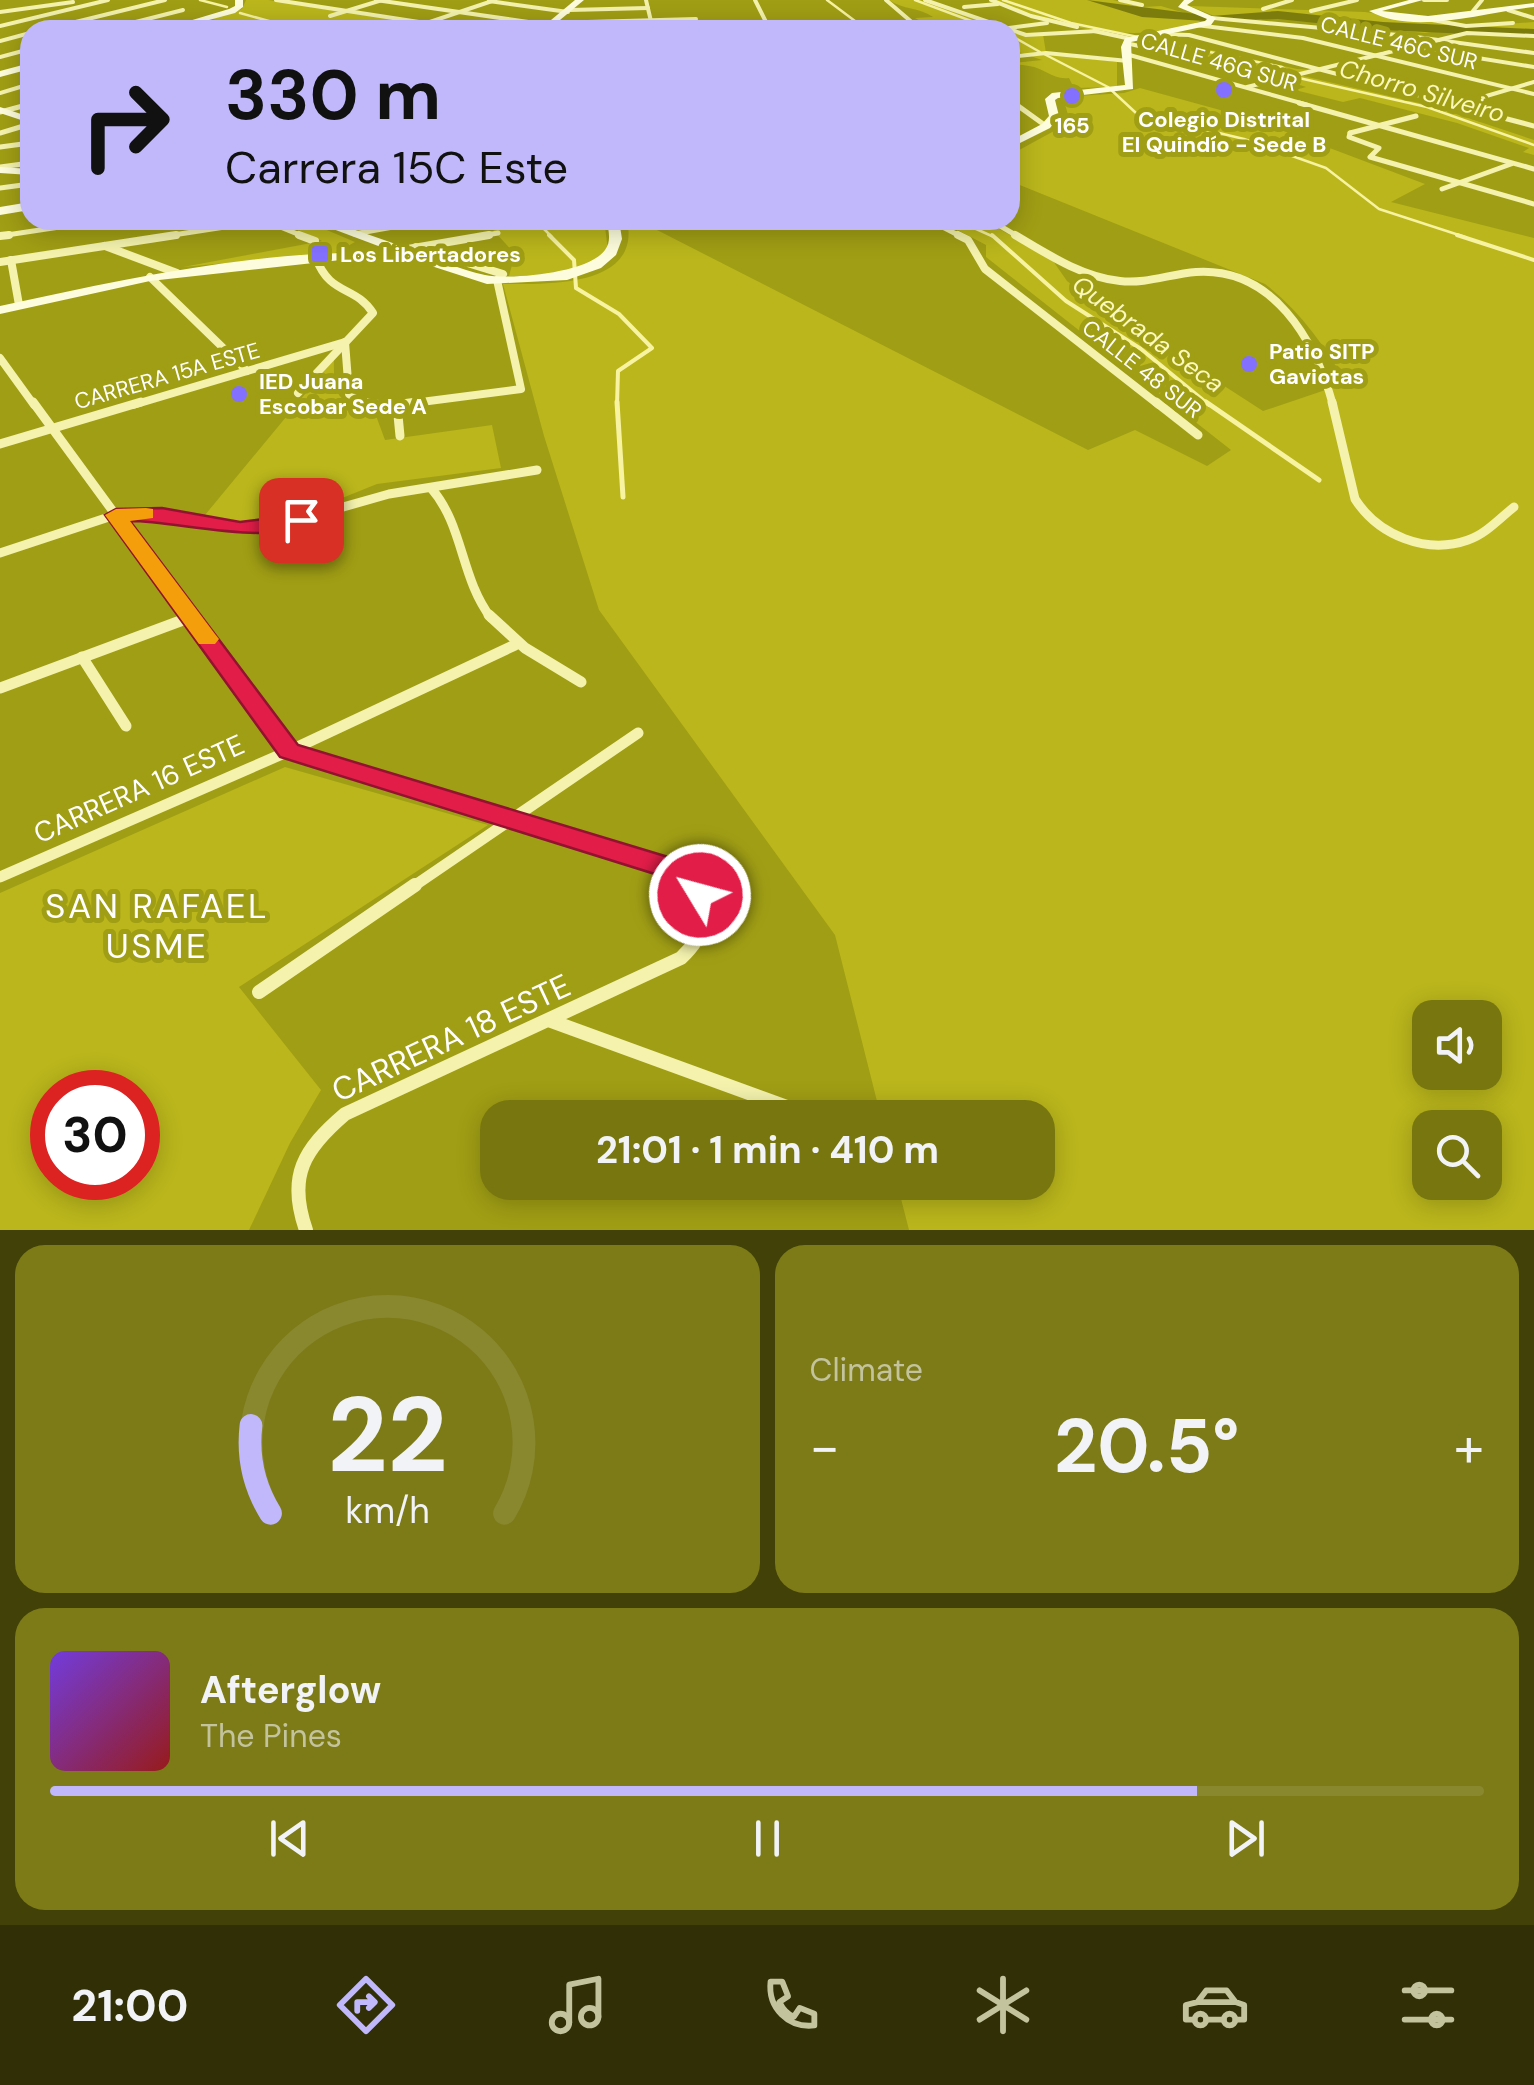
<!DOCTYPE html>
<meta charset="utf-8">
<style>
:root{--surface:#78760f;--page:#7d7b18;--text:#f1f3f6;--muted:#c3c49e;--line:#89882f;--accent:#c0b8fa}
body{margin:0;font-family:"DM Sans",sans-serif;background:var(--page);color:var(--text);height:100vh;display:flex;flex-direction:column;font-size:38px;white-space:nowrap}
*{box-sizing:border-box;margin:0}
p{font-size:32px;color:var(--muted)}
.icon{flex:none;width:55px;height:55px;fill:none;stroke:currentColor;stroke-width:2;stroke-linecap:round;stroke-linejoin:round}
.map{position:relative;height:1230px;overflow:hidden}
.panel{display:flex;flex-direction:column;gap:15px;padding:15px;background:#424108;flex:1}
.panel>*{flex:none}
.top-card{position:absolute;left:20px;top:20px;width:1000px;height:210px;border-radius:30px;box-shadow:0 5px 25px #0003;background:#c0b8fa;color:#111;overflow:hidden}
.controls{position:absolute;left:1412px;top:1000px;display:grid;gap:20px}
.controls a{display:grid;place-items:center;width:90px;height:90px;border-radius:20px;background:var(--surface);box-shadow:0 5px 25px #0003;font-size:50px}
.speed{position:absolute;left:30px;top:1070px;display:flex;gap:20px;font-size:50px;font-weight:700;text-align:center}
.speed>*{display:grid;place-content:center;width:130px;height:130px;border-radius:50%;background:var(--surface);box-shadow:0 5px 25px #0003;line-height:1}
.speed .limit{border:15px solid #d22;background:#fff;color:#111}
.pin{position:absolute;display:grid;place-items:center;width:85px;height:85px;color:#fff;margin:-42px;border-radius:20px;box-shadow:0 5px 15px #0006}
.me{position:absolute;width:110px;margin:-55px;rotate:307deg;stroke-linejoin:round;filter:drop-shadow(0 0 8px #0008)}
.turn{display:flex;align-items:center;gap:35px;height:210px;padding:0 40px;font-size:45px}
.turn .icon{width:130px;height:130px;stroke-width:2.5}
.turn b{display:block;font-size:70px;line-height:85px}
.big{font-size:75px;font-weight:700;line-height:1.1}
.panel .tile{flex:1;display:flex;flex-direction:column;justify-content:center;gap:15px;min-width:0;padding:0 35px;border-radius:30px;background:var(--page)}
.panel .dial{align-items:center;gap:0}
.dial svg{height:260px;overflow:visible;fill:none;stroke:var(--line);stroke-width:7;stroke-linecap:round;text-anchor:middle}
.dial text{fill:var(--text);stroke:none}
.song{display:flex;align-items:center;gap:30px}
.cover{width:120px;height:120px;border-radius:15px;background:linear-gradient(135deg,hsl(260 70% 55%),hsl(0 70% 35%))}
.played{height:10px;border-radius:5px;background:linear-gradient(90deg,var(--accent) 80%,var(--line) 80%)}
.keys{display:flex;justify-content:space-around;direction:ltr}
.heat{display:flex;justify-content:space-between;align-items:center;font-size:55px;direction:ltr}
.panel .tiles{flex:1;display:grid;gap:15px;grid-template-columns:1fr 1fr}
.tile:last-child{grid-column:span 2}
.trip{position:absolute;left:480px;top:1100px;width:575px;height:100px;border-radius:30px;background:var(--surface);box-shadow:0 5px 25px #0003;font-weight:700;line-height:100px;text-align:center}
.tabs{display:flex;height:160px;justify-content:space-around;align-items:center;background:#302f06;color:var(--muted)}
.tabs .icon{width:70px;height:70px}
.tabs .on{color:var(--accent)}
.tabs b{font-size:45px;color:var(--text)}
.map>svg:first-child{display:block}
.green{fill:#bab61c;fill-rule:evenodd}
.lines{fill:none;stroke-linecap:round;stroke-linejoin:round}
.stream-far2{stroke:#f7f3a0;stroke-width:2.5}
.stream-far1{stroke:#f7f3a0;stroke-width:4}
.stream{stroke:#f7f3a0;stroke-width:5}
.river{fill:#7c7c0d;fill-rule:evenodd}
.street-far5{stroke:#f4f2ad;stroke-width:4}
.street-far4{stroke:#f4f2ad;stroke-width:5}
.street-far3{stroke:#f4f2ad;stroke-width:8}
.street-far2{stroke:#f4f2ad;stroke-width:9}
.street-far1{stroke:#f4f2ad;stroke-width:11}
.street{stroke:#f4f2ad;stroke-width:14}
.secondary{fill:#fdfddd;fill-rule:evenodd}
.route{fill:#e11d48;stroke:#92132f;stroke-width:2.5}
.slow{fill:#f59e0b}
.poi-dot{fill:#8370ff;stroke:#a09e14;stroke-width:4}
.labels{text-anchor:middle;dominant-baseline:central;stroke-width:10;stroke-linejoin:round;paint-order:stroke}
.far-street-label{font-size:22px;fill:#fff;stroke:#a09e14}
.far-poi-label{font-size:22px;font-weight:bold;fill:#fff;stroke:#a09e14;text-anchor:start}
.far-water-label{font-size:25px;font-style:italic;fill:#faf8ba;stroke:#a09e14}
.street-label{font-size:28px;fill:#fff;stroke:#a09e14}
.near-street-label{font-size:32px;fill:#fff;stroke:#a09e14}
.near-neighbourhood-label{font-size:35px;letter-spacing:2.5px;fill:#fff;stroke:#a09e14}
</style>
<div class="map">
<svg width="1534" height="1230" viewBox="0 0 1534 1230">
<rect width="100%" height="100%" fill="#a09e14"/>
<g class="green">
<polygon points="246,0 268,0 419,23 407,28 417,30 268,30 212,19 242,9"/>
<path d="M889 0H921L1009 30C990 30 975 25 957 23 942 22 929 27 915 18L933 17C918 7 904 10 889 0Z"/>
<path d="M996 0H1113L1143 7 1161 6 1205 19C1147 47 1051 29 996 0Z"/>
<polygon points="1190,6 1365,12 1469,27 1534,22 1534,38 1443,30 1425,33 1266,17 1261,20 1219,18"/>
<path d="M1010 30 1026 36 1043 34 1046 53 1117 62V87L1074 88 1069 78C1052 80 1045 68 1029 66 1024 65 1018 65 1013 63L1042 60 1010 49Z"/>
<polygon points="1151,37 1297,69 1316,70 1299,75 1432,106 1534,140 1534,155 1523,152 1529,148 1457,123 1360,98 1343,102 1295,90 1306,87 1287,81 1294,78 1140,40"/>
<path d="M1140 88 1253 119 1425 184 1391 202 1534 238V1230H909L897 1183 1038 1182V1118L881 1117 835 935 599 610 544 436 503 284C546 284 642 288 627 220H666L657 230 1088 450 1135 430 1207 466 1231 450 986 257V245L939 220H983L1051 258 1067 281 1096 303 1263 411 1346 383C1325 346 1299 310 1265 284L1010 181V155L1065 125 1068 115 1063 97 1124 93ZM1430 1018H1485V1072H1430ZM1430 1128H1485V1182H1430Z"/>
<polygon points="283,220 303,220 355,242 335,253 183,267 322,241 279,221"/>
<path d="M484 220H604L608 250C584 275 542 276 509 276L515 254Z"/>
<path d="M334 359C333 397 338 403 375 413L385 440 492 425 501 468 377 484 290 519 243 526 205 515Z"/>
<path d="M285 767 488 825 239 987 321 1090 290 1143 249 1230H0V893ZM52 1092H138V1178H52Z"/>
</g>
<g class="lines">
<g class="stream-far2">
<polyline points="200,0 227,7"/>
<polyline points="827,0 855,21 860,30"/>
<polyline points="915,0 990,28"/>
<polyline points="1003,0 1071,23 1282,67 1293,74"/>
<polyline points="240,13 301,30"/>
<polyline points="1010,35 1040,52"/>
<polyline points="1044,54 1108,87 1136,113 1244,139 1326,168 1379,209 1465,237"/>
<polyline points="1299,78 1427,107 1534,145"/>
<polyline points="535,220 552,237"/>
<polyline points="956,220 994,237"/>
</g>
<g class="stream-far1">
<polyline points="549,235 574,260 576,288 619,314 652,348 618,371 617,405"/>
<polyline points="992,235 1066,301 1141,349 1209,405"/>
<polyline points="1457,235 1534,260"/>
</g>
<g class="stream">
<polyline points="617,402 623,497"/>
<polyline points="1206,402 1319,480"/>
</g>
<polygon class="river" points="1087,0 1211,16 1278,11 1383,22 1534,29 1534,37 1383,30 1278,19 1205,21 1142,17"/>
<g class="street-far5">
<polyline points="276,0 471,30"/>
<polyline points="376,0 549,25"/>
<polyline points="646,0 653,30"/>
<polyline points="755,0 770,30"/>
<polyline points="886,0 921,30"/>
<polyline points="925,0 1026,35 1097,31"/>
<polyline points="991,0 1031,16 1077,27"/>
<polyline points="1120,0 1142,5"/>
<polyline points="1424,0 1447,0"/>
<polyline points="489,1 568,12"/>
<polyline points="964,7 998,4"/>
<polyline points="1263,9 1292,0"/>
<polyline points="570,10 648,8"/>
<polyline points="1508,10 1534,18"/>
<polyline points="1311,11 1357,0"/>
<polyline points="1473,11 1482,0"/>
<polyline points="0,12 73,2"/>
<polyline points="330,16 382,0"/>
<polyline points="1212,18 1409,36 1534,53"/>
<polyline points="1421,18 1466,26 1513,23"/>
<polyline points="551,23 696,19"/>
<polyline points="1196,25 1303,38 1534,94"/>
<polyline points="0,26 108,0"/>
<polyline points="1009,28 1047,23"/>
<polyline points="43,30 165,0"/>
<polyline points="104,30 183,10"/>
<polyline points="221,30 243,24"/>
<polyline points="406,30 495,0"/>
<polyline points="485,30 508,22"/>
<polyline points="1094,31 1131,39"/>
<polyline points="1157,34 1189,35 1455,105"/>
<polyline points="0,41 30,33"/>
<polyline points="1126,43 1276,78"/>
<polyline points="1416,48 1534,67"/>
<polyline points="1126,54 1308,105"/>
<polyline points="0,57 30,49"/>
<polyline points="1010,57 1046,53 1128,61"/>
<polyline points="1247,87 1467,33 1534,36"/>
<polyline points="0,93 30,84"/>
<polyline points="1483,97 1534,82"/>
<polyline points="1010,100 1017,105"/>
<polyline points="26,105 30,104"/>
</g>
<g class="street-far4">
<polyline points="1014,103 1046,126"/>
<polyline points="1299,103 1534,169"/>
<polyline points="1446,103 1534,126"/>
<polyline points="0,112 30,104"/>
<polyline points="0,133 30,124"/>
<polyline points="1350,133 1349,137 1379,148 1370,157 1534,204"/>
<polyline points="1350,133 1416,116"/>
<polyline points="0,147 30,143"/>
<polyline points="0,167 30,163"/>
<polyline points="0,188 30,184"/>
<polyline points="1442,189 1511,164"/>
<polyline points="263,220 305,237"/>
<polyline points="929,220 962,237"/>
<polyline points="990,220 1019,237"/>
<polyline points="354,234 432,220"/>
<polyline points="0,236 106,220"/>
<polyline points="160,237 270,220"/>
<polyline points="474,237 498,233"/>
</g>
<g class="street-far3">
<polyline points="299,235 315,241"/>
<polyline points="958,235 968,240 985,269 1159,405"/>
<path d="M1015 235C1047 254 1082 277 1120 281 1146 284 1170 274 1196 272 1273 267 1315 340 1333 405"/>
<polyline points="0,236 9,235"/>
<polyline points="105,246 177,273"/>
<polyline points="402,250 489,235"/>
<polyline points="11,260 19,305"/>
<polyline points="464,261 513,252"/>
<polyline points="0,262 176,235"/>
<polyline points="150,277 247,371"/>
<polyline points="345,342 349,394 360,402 379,405"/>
<polyline points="0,358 34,405"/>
<path d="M298 393 373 313C355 285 330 296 316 258"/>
<polyline points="133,405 345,342"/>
<polyline points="398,405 521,389 497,280 503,274 416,247"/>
</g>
<g class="street-far2">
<polyline points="33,402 191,618"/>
<polyline points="362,402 388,406 417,402"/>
<polyline points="1156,402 1198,435"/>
<path d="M1332 402 1355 499C1378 535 1426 555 1468 540 1486 534 1500 518 1514 507"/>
<polyline points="397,405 400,436"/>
<polyline points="0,444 141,402"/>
<path d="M431 488C464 526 460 577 491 618"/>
<polyline points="0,553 115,515 161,514 240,528 276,526 389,494 537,470"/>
</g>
<g class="street-far1">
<polyline points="189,615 289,751 668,867 695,888"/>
<polyline points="489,615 525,648 581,682"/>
<polyline points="82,657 126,726"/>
<polyline points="0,688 191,617"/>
<polyline points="0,877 289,751 515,645"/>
<polyline points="411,888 638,733"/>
</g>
<g class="street">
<polyline points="259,992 415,885"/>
<polyline points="551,1021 809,1115"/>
<path d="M306 1230C287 1176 304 1149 345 1114L681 958C704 936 713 913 693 885"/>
</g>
<g class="secondary">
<polygon points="235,0 243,0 243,7 235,13 172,30 159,30 229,9 235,6"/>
<polygon points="575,0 584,0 548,30 539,30"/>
<polygon points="1184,0 1194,0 1187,5 1216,18 1211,25 1131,42 1133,89 1058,98 1055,100 1059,116 1050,128 1010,148 1010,141 1042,124 1049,116 1045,99 1052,93 1125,85 1121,47 1125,38 1205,21 1207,19 1178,7"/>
<path d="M1409 0H1423L1382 11 1428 16 1534 3V7C1484 12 1415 36 1369 11Z"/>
<polygon points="30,63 30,69 0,77 0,71"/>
<polygon points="0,107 30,117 30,123 0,113"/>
<polygon points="0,167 30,169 30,175 0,173"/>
<polygon points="30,202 30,210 0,215 0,207"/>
<path d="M309 220H327L404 247 406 250 402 253C432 255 456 269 485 275 511 280 589 273 605 250 612 241 608 230 607 220H619L622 239 616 255 601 268 567 280 487 284 419 262 350 259 150 281 0 314V306C129 278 265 248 397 253Z"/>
</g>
</g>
<path class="route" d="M162 508 240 522 301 514 311 520C279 549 174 520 130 521L298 745 678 860C694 869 706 878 715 895L710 903C689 910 676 886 658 875L280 757 105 515 116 509Z"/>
<polygon class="slow" points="146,508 153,509 153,518 130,521 215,634 219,639 215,644 199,644 105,515 116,509"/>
<g class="poi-dot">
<circle cx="1224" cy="90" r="10"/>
<circle cx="1072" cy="96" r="10"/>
<rect x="310" y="244" width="20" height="20" rx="5"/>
<circle cx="1249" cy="364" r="10"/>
<circle cx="239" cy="394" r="10"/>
</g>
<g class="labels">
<g class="far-street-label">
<text transform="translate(1399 43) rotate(14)">CALLE 46C SUR</text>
<text transform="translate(1219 62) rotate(16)">CALLE 46G SUR</text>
<text transform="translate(1142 369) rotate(38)">CALLE 48 SUR</text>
<text transform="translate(167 376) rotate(-16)">CARRERA 15A ESTE</text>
</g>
<g class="far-poi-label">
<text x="1224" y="119" text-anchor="middle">Colegio Distrital<tspan x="1224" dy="25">El Quindío - Sede B</tspan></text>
<text x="1072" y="125" text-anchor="middle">165</text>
<text x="340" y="254">Los Libertadores</text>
<text x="1269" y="351">Patio SITP<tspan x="1269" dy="25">Gaviotas</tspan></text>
<text x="259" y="381">IED Juana<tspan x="259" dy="25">Escobar Sede A</tspan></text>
</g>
<g class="far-water-label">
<text transform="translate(1422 91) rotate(16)">Chorro Silveiro</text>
<text transform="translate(1148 334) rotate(36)">Quebrada Seca</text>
</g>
<g class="street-label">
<text transform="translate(139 789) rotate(-24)">CARRERA 16 ESTE</text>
</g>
<g class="near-street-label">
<text transform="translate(451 1038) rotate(-25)">CARRERA 18 ESTE</text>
</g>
<g class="near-neighbourhood-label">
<text x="157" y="906">SAN RAFAEL<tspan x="157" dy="40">USME</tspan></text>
</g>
</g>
</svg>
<div class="controls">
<a><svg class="icon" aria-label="sound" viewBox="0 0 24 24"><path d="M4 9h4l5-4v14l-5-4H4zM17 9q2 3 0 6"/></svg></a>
<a><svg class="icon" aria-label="search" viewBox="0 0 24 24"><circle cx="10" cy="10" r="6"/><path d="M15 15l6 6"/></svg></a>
</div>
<div class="speed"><div class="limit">30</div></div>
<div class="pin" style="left:301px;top:520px;background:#d93025"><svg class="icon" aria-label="arrive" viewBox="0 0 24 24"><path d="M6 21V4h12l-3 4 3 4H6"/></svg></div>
<svg class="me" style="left:700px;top:895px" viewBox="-20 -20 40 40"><circle r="17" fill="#e11d48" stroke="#fff" stroke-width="3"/><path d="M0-11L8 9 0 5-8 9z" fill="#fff"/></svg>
<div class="trip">21:01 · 1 min · 410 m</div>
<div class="top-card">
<div class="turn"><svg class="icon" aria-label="right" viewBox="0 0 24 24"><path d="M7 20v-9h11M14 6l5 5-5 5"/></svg><div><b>330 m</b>Carrera 15C Este</div></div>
</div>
</div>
<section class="panel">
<div class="tiles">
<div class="tile dial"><svg viewBox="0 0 100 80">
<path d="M14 69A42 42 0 1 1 86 69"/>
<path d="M14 69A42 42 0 0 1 8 42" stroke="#c0b8fa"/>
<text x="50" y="56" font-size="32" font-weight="700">22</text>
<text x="50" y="72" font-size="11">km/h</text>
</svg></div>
<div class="tile"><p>Climate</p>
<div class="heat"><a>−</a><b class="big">20.5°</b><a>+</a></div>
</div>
<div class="tile">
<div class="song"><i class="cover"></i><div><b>Afterglow</b><p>The Pines</p></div></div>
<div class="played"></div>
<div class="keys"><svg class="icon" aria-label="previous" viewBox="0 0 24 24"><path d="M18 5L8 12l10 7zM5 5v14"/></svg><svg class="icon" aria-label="pause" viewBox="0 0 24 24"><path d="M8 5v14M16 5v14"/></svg><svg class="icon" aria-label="next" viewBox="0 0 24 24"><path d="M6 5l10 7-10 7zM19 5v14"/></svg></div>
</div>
</div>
</section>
<nav class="tabs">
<b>21:00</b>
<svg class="icon on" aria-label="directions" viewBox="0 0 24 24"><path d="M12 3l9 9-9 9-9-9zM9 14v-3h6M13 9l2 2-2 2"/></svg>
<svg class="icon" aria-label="music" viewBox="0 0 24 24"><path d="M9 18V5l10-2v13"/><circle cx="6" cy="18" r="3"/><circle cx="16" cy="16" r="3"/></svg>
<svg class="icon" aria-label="phone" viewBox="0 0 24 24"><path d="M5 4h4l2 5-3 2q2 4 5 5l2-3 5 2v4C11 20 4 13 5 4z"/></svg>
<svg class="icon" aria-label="climate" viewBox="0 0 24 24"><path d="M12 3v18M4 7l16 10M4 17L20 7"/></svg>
<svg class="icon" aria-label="car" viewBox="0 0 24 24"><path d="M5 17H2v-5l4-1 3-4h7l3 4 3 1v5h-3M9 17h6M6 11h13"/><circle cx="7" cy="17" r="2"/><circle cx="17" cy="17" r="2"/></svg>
<svg class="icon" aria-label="filters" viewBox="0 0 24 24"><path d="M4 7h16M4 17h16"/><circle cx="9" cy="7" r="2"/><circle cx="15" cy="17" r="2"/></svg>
</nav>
